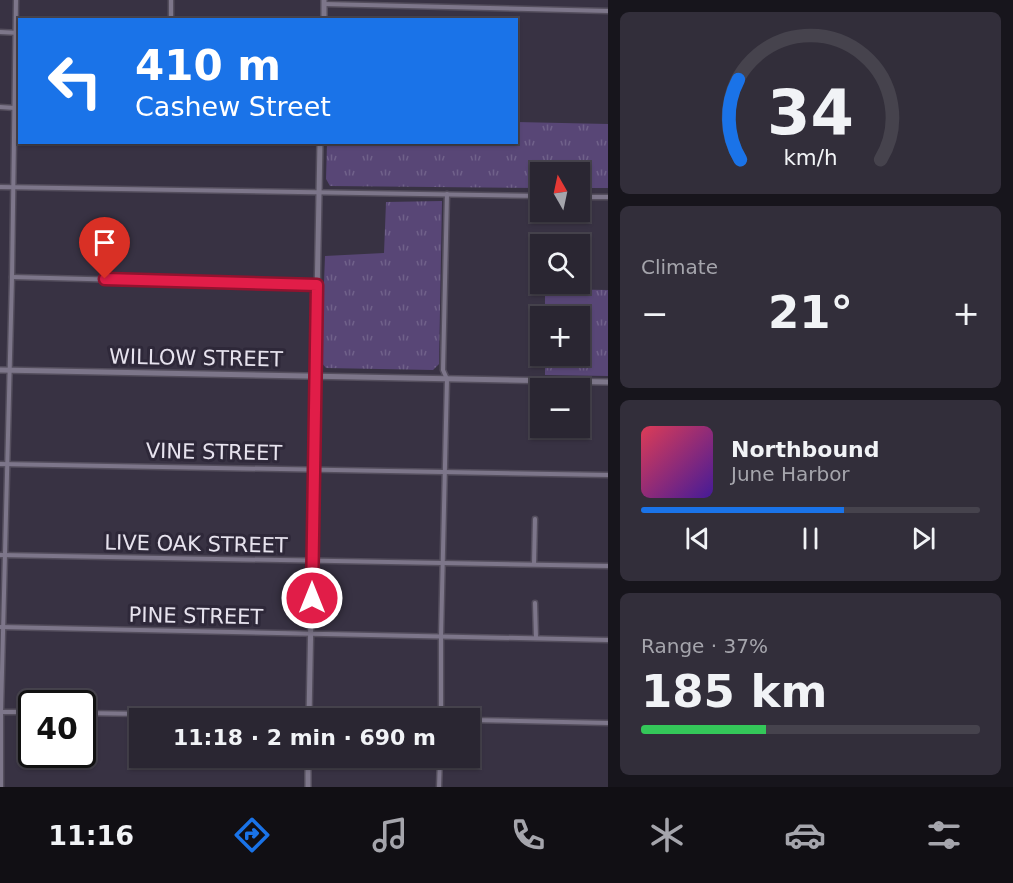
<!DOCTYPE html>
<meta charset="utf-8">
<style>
:root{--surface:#2a2632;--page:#322e3a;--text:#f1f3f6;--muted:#a5a5ac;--line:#46434d;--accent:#1a73e8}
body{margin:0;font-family:"DejaVu Sans",sans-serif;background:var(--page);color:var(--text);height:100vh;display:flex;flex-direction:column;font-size:22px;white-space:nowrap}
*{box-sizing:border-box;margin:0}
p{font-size:20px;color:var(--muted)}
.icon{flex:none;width:33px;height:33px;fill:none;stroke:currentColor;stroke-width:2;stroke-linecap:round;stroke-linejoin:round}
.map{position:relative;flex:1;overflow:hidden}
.panel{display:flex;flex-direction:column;gap:12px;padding:12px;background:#17151c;width:405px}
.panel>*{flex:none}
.banner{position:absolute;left:18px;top:18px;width:500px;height:126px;border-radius:0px;box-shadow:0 2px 4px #0004,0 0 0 2px var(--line);background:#1a73e8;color:#fff;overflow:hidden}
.needle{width:39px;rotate:351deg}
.controls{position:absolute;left:530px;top:162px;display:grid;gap:12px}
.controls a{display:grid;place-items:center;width:60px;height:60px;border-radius:0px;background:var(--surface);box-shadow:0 2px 4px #0004,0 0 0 2px var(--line);font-size:30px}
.speed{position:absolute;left:18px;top:690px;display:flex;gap:12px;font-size:30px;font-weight:700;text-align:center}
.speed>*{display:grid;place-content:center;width:78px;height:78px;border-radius:50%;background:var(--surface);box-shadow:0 2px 4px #0004,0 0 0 2px var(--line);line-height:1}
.speed .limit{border:3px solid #111;border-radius:9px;background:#fff;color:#111}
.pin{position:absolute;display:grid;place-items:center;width:51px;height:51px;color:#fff;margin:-62px -26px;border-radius:50% 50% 50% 0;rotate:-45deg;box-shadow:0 0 6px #0007}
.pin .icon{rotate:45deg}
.me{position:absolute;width:66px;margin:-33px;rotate:0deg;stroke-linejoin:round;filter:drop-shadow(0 0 4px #0008)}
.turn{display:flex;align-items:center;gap:21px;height:126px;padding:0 18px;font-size:27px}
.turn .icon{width:78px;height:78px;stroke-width:2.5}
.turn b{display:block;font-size:42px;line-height:51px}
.big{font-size:45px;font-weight:700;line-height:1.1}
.panel .widget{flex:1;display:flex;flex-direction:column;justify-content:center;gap:9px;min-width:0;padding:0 21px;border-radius:9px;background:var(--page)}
.panel .dial{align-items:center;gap:0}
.dial svg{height:156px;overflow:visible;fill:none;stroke:var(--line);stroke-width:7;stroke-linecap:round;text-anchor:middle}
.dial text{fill:var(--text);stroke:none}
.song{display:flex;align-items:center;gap:18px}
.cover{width:72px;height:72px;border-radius:9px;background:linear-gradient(135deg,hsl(350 70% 55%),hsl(260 70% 35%))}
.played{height:6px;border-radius:3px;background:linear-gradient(90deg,var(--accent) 60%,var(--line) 60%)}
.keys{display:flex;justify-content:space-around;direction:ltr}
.heat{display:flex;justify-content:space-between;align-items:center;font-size:33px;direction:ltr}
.charge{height:9px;border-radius:4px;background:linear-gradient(90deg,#34c759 37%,var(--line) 0)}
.trip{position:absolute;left:129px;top:708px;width:351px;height:60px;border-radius:0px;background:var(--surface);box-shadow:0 2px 4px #0004,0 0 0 2px var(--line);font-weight:700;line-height:60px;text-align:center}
.tab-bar{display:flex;height:96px;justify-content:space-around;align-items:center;background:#110f14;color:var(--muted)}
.tab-bar .icon{width:42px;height:42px}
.tab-bar .selected{color:var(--accent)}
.tab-bar b{font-size:27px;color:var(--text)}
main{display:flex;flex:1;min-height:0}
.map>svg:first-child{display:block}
.grass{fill:url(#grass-tufts)}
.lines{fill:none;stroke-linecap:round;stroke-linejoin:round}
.street-casing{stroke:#544e5d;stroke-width:7}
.secondary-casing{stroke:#544e5d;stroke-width:8}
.street{stroke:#7d768a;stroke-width:4}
.secondary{stroke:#7d768a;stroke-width:5}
.route-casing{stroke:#92132f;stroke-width:15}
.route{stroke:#e11d48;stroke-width:10}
.labels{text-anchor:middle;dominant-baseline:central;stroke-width:6;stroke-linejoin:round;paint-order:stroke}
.street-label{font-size:21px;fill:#e7e3ee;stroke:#2e2839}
</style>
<main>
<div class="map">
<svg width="608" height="787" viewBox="0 0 608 787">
<defs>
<pattern id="grass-tufts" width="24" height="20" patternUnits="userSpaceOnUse" patternTransform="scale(1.5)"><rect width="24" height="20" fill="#584676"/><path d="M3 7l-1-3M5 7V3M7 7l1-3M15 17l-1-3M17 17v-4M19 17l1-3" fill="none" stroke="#70618a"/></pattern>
</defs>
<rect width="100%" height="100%" fill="#383243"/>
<g class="grass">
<polygon points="516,122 608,124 608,188 579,188 579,172 540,172 540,188 330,186 326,179 327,143 516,142"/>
<polygon points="442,201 439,364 433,370 326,368 321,362 325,256 384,253 386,202"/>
<polygon points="545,289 608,290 608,376 545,375 545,356 579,356 579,316 545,316"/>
</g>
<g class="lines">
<g class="street-casing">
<g id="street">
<polyline points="324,4 608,11"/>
<polyline points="171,20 171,0"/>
<polyline points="0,32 20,33"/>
<polyline points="0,107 15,108"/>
<polyline points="0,187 540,196"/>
<polyline points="579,197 608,197"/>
<polyline points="12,277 317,285"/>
<polyline points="0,464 608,475"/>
<polyline points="0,555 608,566"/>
<polyline points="534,564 535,519"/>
<polyline points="535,603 536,638"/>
<polyline points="0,627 608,640"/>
<polyline points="0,712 32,712"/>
<polyline points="82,713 388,718"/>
<polyline points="441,718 441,636 447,379 443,370 447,194"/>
<polyline points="470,720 608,723"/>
<polyline points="1,787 1,712 12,277 16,0"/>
<polyline points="439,787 440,758"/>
</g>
</g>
<g class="secondary-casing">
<g id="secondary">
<polyline points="324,20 324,0"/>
<polyline points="0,370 608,382"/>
<polyline points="309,718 320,142"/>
<polyline points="308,787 308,758"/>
</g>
</g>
<use href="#street" class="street"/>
<use href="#secondary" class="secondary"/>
</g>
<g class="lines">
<g class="route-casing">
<polyline id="route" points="105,279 317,285 312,598"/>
</g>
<use href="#route" class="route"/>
</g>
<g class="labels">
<g class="street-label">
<text transform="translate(196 358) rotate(1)">WILLOW STREET</text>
<text transform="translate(214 452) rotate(1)">VINE STREET</text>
<text transform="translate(196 544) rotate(1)">LIVE OAK STREET</text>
<text transform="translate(196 616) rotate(1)">PINE STREET</text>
</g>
</g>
</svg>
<div class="controls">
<a><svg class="needle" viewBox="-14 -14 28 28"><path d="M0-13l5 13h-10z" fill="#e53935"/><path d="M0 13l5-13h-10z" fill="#a5a5ac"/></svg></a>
<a><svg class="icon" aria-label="search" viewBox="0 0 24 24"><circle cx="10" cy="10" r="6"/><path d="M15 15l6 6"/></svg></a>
<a>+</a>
<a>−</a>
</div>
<div class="speed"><div class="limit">40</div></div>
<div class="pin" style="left:105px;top:279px;background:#d93025"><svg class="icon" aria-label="arrive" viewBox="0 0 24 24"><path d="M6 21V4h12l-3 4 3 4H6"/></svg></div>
<svg class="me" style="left:312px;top:598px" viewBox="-20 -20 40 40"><circle r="17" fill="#e11d48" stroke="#fff" stroke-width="3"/><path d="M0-11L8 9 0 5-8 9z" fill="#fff"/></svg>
<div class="trip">11:18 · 2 min · 690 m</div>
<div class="banner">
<div class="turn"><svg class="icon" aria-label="left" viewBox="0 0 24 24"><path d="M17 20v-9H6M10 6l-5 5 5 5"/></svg><div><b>410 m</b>Cashew Street</div></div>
</div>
</div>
<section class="panel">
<div class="widget dial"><svg viewBox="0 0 100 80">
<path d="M14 69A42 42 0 1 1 86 69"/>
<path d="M14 69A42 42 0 0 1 13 28" stroke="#1a73e8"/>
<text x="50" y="56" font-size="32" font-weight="700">34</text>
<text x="50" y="72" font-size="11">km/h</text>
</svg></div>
<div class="widget"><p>Climate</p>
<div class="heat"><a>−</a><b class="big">21°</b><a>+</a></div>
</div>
<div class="widget">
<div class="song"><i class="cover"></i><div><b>Northbound</b><p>June Harbor</p></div></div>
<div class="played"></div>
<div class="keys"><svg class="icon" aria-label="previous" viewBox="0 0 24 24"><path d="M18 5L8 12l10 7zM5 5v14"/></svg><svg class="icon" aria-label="pause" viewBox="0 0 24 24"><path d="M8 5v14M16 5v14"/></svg><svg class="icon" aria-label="next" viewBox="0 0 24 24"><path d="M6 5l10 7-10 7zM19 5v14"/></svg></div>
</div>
<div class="widget"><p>Range · 37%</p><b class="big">185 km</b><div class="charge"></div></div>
</section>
</main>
<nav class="tab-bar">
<b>11:16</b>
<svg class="icon selected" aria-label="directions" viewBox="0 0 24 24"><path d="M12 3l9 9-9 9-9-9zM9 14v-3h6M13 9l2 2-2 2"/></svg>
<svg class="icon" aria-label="music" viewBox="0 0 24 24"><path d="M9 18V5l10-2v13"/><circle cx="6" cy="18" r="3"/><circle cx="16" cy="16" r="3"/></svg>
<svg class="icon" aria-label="phone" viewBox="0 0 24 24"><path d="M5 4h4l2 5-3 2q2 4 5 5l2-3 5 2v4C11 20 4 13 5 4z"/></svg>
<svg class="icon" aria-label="climate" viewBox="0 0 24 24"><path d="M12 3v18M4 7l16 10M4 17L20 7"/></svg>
<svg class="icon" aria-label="car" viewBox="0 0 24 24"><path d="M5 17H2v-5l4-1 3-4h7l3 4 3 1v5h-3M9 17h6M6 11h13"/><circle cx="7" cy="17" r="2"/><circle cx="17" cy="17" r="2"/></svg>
<svg class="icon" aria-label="filters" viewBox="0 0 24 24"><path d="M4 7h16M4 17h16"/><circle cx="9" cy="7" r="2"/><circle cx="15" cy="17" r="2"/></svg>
</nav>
